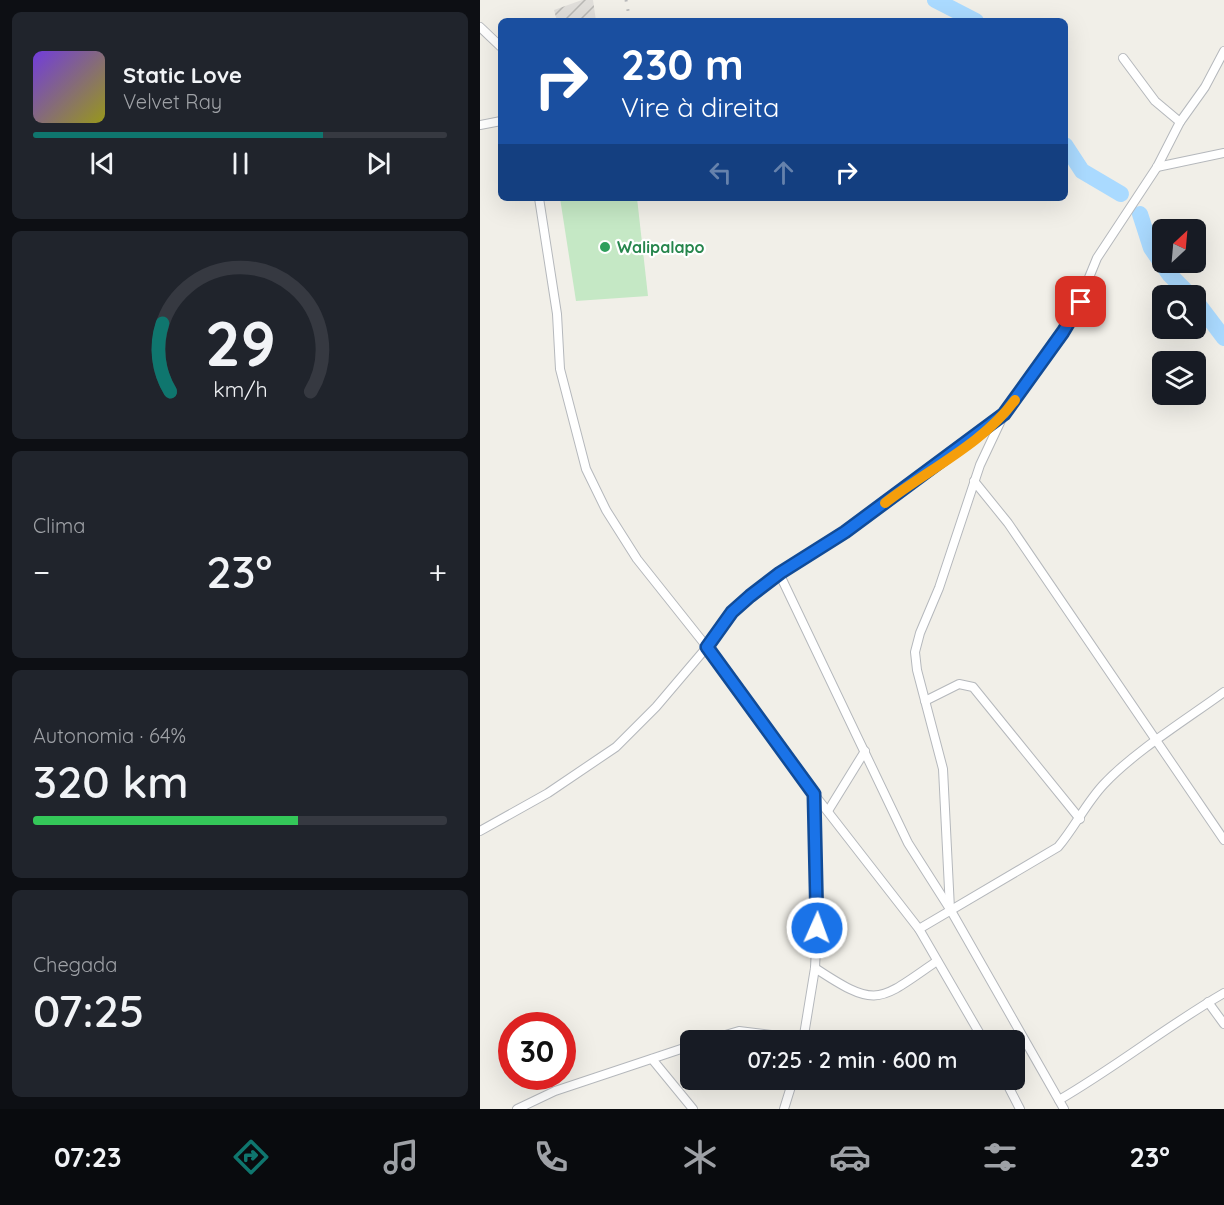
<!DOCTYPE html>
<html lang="pt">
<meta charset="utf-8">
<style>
:root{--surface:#171b24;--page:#20242c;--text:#f1f3f6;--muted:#9ea1a6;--line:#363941;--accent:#0f766e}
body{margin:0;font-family:Quicksand,sans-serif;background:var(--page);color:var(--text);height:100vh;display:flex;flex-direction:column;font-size:22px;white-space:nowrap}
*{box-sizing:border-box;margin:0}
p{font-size:20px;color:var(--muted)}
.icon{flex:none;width:33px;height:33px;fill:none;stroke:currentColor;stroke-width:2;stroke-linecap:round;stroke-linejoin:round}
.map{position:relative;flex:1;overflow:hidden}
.side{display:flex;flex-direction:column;gap:12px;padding:12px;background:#0d0f14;width:480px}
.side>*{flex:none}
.guide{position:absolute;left:18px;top:18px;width:570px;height:183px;border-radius:9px;box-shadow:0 6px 24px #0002;background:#1a4fa0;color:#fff;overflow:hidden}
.needle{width:39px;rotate:26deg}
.tools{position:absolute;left:672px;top:219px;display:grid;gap:12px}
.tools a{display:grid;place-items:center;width:54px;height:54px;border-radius:9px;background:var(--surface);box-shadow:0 6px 24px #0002;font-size:30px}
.speed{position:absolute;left:18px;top:1012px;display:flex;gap:12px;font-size:30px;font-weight:700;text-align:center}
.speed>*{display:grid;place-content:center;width:78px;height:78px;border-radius:50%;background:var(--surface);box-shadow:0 6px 24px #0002;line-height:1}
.speed .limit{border:9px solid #d22;background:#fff;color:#111}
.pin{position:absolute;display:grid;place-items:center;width:51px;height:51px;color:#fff;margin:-26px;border-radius:12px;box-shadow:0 3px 9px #0006}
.me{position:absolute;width:66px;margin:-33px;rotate:2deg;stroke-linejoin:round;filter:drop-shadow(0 0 4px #0008)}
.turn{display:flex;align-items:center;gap:21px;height:126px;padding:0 24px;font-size:27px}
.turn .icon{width:78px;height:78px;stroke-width:2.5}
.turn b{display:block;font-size:42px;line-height:51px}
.lanes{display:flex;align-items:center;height:57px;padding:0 24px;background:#0003;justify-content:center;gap:30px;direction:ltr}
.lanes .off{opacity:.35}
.big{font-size:45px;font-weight:600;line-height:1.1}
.side .card{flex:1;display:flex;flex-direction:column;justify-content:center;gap:9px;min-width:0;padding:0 21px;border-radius:9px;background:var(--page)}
.side .dial{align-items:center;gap:0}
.dial svg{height:156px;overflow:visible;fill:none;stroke:var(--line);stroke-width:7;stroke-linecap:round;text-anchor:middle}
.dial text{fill:var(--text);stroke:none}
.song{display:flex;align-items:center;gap:18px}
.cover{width:72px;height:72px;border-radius:9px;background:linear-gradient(135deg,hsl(260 70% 55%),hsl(60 70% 35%))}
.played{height:6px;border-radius:3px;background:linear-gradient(90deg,var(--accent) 70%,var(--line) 70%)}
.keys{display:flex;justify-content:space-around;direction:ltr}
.heat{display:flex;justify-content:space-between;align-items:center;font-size:33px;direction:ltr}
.charge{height:9px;border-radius:4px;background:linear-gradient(90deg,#34c759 64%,var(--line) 0)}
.trip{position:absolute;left:200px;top:1030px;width:345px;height:60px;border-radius:9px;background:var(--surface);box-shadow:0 6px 24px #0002;font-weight:600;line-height:60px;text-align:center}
.dock{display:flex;height:96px;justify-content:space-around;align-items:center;background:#090b0e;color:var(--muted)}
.dock .icon{width:42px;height:42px}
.dock .active{color:var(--accent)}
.dock b{font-size:27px;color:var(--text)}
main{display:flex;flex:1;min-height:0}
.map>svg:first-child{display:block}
.industrial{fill:url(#industrial-furrows)}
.garden{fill:#c5e8c5}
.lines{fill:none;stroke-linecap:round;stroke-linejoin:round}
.river{stroke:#aadaff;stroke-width:16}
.street-casing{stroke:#b5b8bc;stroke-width:10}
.street{stroke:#fff;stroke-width:8}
.rail{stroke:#b6b7b8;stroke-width:3;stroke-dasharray:1.5 8;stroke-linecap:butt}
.route-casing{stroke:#114b97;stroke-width:15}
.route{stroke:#1a73e8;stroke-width:10}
.slow{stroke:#f59e0b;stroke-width:10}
.leisure-dot{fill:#2e9e5b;stroke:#fff;stroke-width:2}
.labels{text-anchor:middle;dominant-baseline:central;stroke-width:4.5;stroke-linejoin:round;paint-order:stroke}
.leisure-label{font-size:16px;font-weight:bold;fill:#27864d;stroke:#fff;text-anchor:start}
</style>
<main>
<section class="side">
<div class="card">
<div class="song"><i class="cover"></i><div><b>Static Love</b><p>Velvet Ray</p></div></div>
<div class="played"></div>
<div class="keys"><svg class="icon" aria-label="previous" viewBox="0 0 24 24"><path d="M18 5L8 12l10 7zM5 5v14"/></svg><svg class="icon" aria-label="pause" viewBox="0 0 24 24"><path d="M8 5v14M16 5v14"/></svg><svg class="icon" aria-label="next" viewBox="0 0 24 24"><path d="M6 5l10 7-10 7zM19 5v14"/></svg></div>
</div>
<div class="card dial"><svg viewBox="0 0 100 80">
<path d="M14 69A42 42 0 1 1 86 69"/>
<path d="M14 69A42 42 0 0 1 10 34" stroke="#0f766e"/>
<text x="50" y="56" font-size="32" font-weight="700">29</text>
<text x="50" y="72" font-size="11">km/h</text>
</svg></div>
<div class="card"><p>Clima</p>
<div class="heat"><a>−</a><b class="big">23°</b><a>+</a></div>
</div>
<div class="card"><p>Autonomia · 64%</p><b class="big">320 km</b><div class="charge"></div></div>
<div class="card"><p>Chegada</p><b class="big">07:25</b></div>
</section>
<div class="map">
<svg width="744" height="1109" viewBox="0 0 744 1109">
<defs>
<pattern id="industrial-furrows" width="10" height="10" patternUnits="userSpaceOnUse" patternTransform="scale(1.5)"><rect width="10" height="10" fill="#e0deda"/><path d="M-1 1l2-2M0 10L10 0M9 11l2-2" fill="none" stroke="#b9b8b5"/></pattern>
</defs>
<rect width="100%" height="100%" fill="#f1efe8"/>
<polygon class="industrial" points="102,0 113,0 116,21 77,21 74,10"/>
<polygon class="garden" points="80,198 157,198 168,296 96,301"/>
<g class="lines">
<g class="river">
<polyline points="455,0 496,21"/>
<polyline points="585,145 602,171 641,194"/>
<polyline points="660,214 671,248 689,274 711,296"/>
<polyline points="716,301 744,338"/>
</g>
<g class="street-casing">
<g id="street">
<polyline points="0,27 21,47"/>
<polyline points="643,58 675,101 700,122"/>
<polyline points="0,125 21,121"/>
<polyline points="677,167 744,153"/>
<polyline points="59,198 77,314 80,369 106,469 126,510 157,559 227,647 334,794 439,929 504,1041"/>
<polyline points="494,481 528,523 744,840"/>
<polyline points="299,573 428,843 470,909 584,1109"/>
<polyline points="445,701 479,684 493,687 600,819"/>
<polyline points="348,811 385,751"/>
<polyline points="0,831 68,793 136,747 176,707 227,647 252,612 270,596 299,573 390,514 523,415"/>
<polyline points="470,909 463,769 437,670 435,652 440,633 459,588 500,465 524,414 592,319 617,258 677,167 700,122 725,87 744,51"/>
<path d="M439 929 578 847C595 827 606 803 624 784 655 751 707 719 744 692"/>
<path d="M335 968C397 1009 398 1002 457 961"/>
<polyline points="728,1002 744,1024"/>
<polyline points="225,1041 259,1031 323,1039"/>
<polyline points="323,1041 335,968 338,908 334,795"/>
<polyline points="172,1059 213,1109"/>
<polyline points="525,1080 540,1109"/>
<path d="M579 1100C636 1067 687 1026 744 993"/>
<polyline points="37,1109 75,1091 210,1046"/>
<polyline points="304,1109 313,1080"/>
</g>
</g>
<use href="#street" class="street"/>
<polyline class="rail" points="146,0 150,21"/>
</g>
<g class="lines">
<g class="route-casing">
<polyline id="route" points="337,928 334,794 227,647 252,612 270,596 300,573 365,532 524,414 583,332 601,302"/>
</g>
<use href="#route" class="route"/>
<path class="slow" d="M405 503C447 470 503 444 535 400"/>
</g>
<circle class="leisure-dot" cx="125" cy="247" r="6"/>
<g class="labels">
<g class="leisure-label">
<text x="137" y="247">Walipalapo</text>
</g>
</g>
</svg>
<div class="tools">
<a><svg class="needle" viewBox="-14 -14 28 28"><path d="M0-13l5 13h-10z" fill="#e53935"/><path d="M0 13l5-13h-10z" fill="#9ea1a6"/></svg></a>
<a><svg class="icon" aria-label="search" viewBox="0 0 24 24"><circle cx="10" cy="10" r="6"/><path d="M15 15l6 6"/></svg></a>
<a><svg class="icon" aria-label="layers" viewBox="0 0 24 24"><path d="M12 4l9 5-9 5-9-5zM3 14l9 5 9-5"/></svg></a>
</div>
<div class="speed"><div class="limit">30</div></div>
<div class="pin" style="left:601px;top:302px;background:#d93025"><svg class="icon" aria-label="arrive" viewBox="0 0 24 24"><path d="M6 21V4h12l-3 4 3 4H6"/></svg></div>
<svg class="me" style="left:337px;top:928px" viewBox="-20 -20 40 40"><circle r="17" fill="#1a73e8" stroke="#fff" stroke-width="3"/><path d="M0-11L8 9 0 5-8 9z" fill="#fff"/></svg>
<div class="trip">07:25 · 2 min · 600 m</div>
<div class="guide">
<div class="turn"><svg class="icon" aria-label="right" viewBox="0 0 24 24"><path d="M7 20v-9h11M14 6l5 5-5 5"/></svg><div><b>230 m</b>Vire à direita</div></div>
<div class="lanes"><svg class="icon off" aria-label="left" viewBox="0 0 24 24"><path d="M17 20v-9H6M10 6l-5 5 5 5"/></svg><svg class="icon off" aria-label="ahead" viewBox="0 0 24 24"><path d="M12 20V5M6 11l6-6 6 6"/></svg><svg class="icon" aria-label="right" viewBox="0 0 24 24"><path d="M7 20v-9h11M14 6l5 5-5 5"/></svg></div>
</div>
</div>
</main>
<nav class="dock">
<b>07:23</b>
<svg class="icon active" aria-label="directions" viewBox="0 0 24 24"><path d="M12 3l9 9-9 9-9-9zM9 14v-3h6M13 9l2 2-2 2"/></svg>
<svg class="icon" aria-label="music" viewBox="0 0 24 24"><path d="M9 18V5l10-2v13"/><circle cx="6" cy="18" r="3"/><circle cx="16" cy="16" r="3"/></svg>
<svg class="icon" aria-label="phone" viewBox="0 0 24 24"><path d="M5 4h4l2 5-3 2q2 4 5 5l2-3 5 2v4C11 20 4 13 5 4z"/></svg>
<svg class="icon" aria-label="climate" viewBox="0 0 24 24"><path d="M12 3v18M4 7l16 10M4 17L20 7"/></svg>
<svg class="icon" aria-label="car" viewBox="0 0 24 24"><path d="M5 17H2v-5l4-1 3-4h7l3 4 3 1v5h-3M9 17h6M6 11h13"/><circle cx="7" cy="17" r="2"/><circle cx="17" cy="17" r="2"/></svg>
<svg class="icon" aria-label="filters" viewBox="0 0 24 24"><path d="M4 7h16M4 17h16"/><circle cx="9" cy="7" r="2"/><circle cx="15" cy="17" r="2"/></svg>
<b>23°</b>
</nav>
